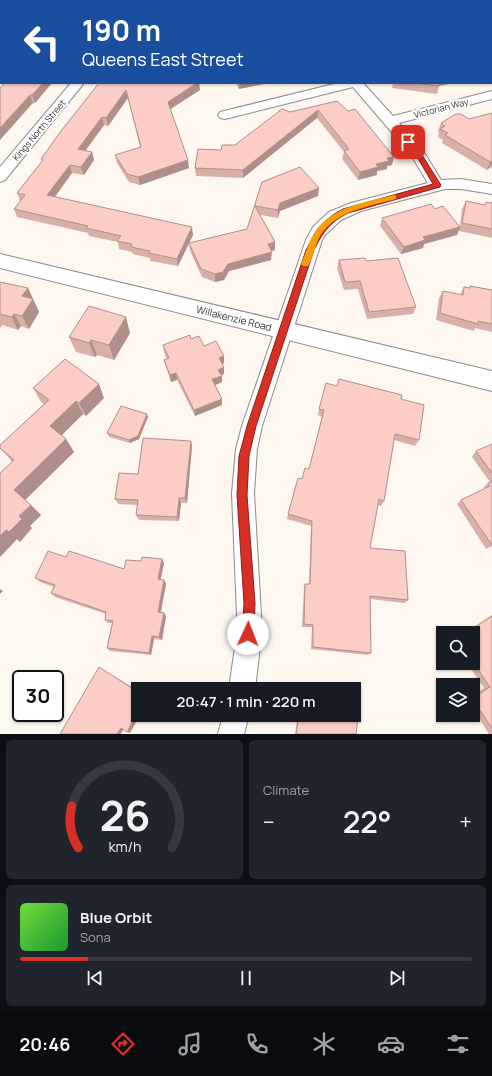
<!DOCTYPE html>
<meta charset="utf-8">
<style>
:root{--surface:#171b24;--page:#20242c;--text:#f1f3f6;--muted:#9ea1a6;--line:#363941;--accent:#d93025}
body{margin:0;font-family:Manrope,sans-serif;background:var(--page);color:var(--text);height:100vh;display:flex;flex-direction:column;font-size:15px;white-space:nowrap}
*{box-sizing:border-box;margin:0}
p{font-size:13px;color:var(--muted)}
.icon{flex:none;width:22px;height:22px;fill:none;stroke:currentColor;stroke-width:2;stroke-linecap:round;stroke-linejoin:round}
.map{position:relative;height:734px;overflow:hidden}
.side{display:flex;flex-direction:column;gap:6px;padding:6px;background:#0d0f14;flex:1}
.side>*{flex:none}
.top-card{position:absolute;left:0px;top:0px;width:492px;height:84px;box-shadow:0 1px 3px #0004;background:#1a4fa0;color:#fff;overflow:hidden}
.tools{position:absolute;left:436px;top:626px;display:grid;gap:8px}
.tools a{display:grid;place-items:center;width:44px;height:44px;border-radius:0px;background:var(--surface);box-shadow:0 1px 3px #0004;font-size:20px}
.speed{position:absolute;left:12px;top:670px;display:flex;gap:8px;font-size:20px;font-weight:700;text-align:center}
.speed>*{display:grid;place-content:center;width:52px;height:52px;border-radius:50%;background:var(--surface);box-shadow:0 1px 3px #0004;line-height:1}
.speed .limit{border:2px solid #111;border-radius:6px;background:#fff;color:#111}
.pin{position:absolute;display:grid;place-items:center;width:34px;height:34px;color:#fff;margin:-17px;border-radius:8px;box-shadow:0 2px 6px #0006}
.me{position:absolute;width:44px;margin:-22px;rotate:2deg;stroke-linejoin:round;filter:drop-shadow(0 0 3px #0008)}
.turn{display:flex;align-items:center;gap:14px;height:84px;padding:0 16px;font-size:18px}
.turn .icon{width:52px;height:52px;stroke-width:2.5}
.turn b{display:block;font-size:28px;line-height:34px}
.big{font-size:30px;font-weight:600;line-height:1.1}
.side .widget{flex:1;display:flex;flex-direction:column;justify-content:center;gap:6px;min-width:0;padding:0 14px;border-radius:6px;background:var(--page)}
.side .dial{align-items:center;gap:0}
.dial svg{height:104px;overflow:visible;fill:none;stroke:var(--line);stroke-width:7;stroke-linecap:round;text-anchor:middle}
.dial text{fill:var(--text);stroke:none}
.song{display:flex;align-items:center;gap:12px}
.cover{width:48px;height:48px;border-radius:6px;background:linear-gradient(135deg,hsl(100 70% 55%),hsl(130 70% 35%))}
.played{height:4px;border-radius:2px;background:linear-gradient(90deg,var(--accent) 15%,var(--line) 15%)}
.keys{display:flex;justify-content:space-around;direction:ltr}
.heat{display:flex;justify-content:space-between;align-items:center;font-size:22px;direction:ltr}
.side .tiles{flex:1;display:grid;gap:6px;grid-template-columns:1fr 1fr}
.widget:last-child{grid-column:span 2}
.trip{position:absolute;left:131px;top:682px;width:230px;height:40px;border-radius:0px;background:var(--surface);box-shadow:0 1px 3px #0004;font-weight:600;line-height:40px;text-align:center}
.tabs{display:flex;height:64px;justify-content:space-around;align-items:center;background:#090b0e;color:var(--muted)}
.tabs .icon{width:28px;height:28px}
.tabs .active{color:var(--accent)}
.tabs b{font-size:18px;color:var(--text)}
.map>svg:first-child{display:block}
.lines{fill:none;stroke-linecap:round;stroke-linejoin:round}
.minor-casing{stroke:#908a84;stroke-width:2}
.tertiary-casing{stroke:#908a84;stroke-width:2}
.minor{fill:#fff;fill-rule:evenodd}
.tertiary{fill:#fff;fill-rule:evenodd}
.wall{fill:#d9afaa}
.shaded-wall{fill:#b08f8b}
.building{fill:#fcccc6;stroke:#b08f8b}
.route{fill:#d93025;stroke:#8d1f18}
.slow{fill:#f59e0b}
.labels{text-anchor:middle;dominant-baseline:central;stroke-width:4;stroke-linejoin:round;paint-order:stroke}
.far-street-label{font-size:9px;fill:#33312e;stroke:#fff}
.street-label{font-size:10px;fill:#33312e;stroke:#fff}
</style>
<div class="map">
<svg width="492" height="734" viewBox="0 0 492 734">
<rect width="100%" height="100%" fill="#fdf7f0"/>
<g class="lines">
<g class="minor-casing">
<g id="minor">
<polygon points="22,0 34,0 21,1"/>
<rect x="140" y="0" width="12" height="1"/>
<rect x="279" y="0" width="12" height="1"/>
<polygon points="71,83 84,83 5,180 0,182 0,167"/>
<polygon points="338,83 363,83 393,116 492,91 492,99 399,123 422,149 441,180 461,179 492,184 492,194 461,189 445,189 361,211 341,220 325,235 322,240 262,426 257,449 254,493 261,615 260,647 255,689 229,689 235,647 237,615 232,493 236,449 242,426 306,240 313,227 329,212 351,203 428,183 411,155 353,87 225,119 220,118 218,115 220,112"/>
<polygon points="223,715 249,715 244,734 218,734"/>
</g>
</g>
<g class="tertiary-casing">
<polygon id="tertiary" points="0,254 492,371 492,391 0,268"/>
</g>
<use href="#minor" class="minor"/>
<use href="#tertiary" class="tertiary"/>
</g>
<g class="wall">
<rect x="223" y="0" width="33" height="1"/>
<polygon points="310,0 420,0 416,1 310,1"/>
<polygon points="52,83 35,103 33,103 0,88"/>
<polygon points="99,83 199,83 200,90 170,109 189,168 140,185 129,182 117,163 115,155 140,147 128,98 108,126 104,125 85,151 92,152 94,160 84,175 72,173 55,197 193,235 189,243 247,229 262,182 318,196 280,211 278,218 260,215 275,250 271,251 271,260 229,271 224,280 215,282 202,277 190,251 189,243 178,266 150,261 150,258 133,254 132,252 119,249 118,242 89,236 88,233 17,217 14,209 20,201 17,193 42,161 41,159"/>
<polygon points="236,83 268,83 239,89"/>
<polygon points="393,83 453,83 439,86 437,94 392,88"/>
<polygon points="337,101 392,165 387,166 387,169 377,171 377,175 358,180 342,159 344,152 317,118 243,178 196,176 195,168 221,150 235,145 290,112"/>
<polygon points="492,113 492,169 490,167 487,170 442,143 443,140 438,137 439,132 438,131 441,123 469,119"/>
<polygon points="466,201 485,205 486,202 492,203 492,238 459,231 459,229 457,235 424,244 423,248 401,254 380,226 382,218 435,209 460,226 462,209"/>
<polygon points="339,260 366,261 416,307 413,314 367,319 358,289 344,290 337,268"/>
<polygon points="0,282 28,288 39,312 29,329 21,326 18,330 2,325 0,328"/>
<polygon points="470,286 492,290 492,332 475,328 474,331 436,320 439,298 443,291 460,295 464,287 469,288"/>
<polygon points="130,333 114,360 97,355 95,357 76,352 69,337"/>
<polygon points="191,339 224,356 224,363 222,364 224,374 221,375 222,382 215,385 222,399 222,405 195,416 177,380 171,382 166,367 164,360 167,359 164,352 163,345"/>
<polygon points="337,386 401,399 419,440 415,446 394,440 384,501 381,506 378,505 370,548 408,600 404,603 370,599 371,653 368,655 311,649 312,627 302,627 304,587 305,584 309,584 311,526 287,519 288,514 302,479 309,469 322,417 318,415 319,409"/>
<polygon points="33,388 104,398 86,416 83,414 61,435 66,439 74,452 25,500 31,505 41,515 30,526 32,528 20,542 17,539 0,557 0,473 12,462 9,458 0,448 0,445 44,404 41,402"/>
<polygon points="148,417 139,439 130,443 109,437 107,433"/>
<polygon points="191,441 192,446 187,503 181,503 179,521 139,520 136,515 138,505 118,504 115,499 138,474"/>
<polygon points="492,444 492,546 486,549 457,504 461,500 484,489 483,488 488,483 490,482 472,457 476,451"/>
<polygon points="66,557 124,569 141,561 162,559 164,563 160,580 164,580 166,584 161,612 164,613 166,616 162,640 154,639 151,655 110,651 107,648 112,623 108,623 105,620 106,614 55,597 51,593 54,587 40,582 35,578"/>
<polygon points="492,615 492,734 489,734 473,709 473,696 484,688 467,663 473,663 473,633 465,633"/>
<polygon points="298,715 354,715 356,734 295,734"/>
</g>
<g class="shaded-wall">
<polygon points="111,0 120,0 119,1 110,1"/>
<polygon points="193,0 199,0 198,1 192,1"/>
<polygon points="491,68 492,68 492,75 491,76"/>
<polygon points="43,83 52,83 35,103 32,95"/>
<polygon points="197,83 199,83 200,90 169,110 168,102"/>
<polygon points="239,83 268,83 239,89"/>
<polygon points="439,83 453,83 439,86"/>
<polygon points="126,90 128,98 108,126 106,118"/>
<polygon points="30,95 33,103 0,140 0,128"/>
<polygon points="318,110 317,118 243,178 243,170"/>
<polygon points="102,117 104,125 80,158 78,149"/>
<polygon points="92,152 94,160 84,175 81,167"/>
<polygon points="394,157 392,165 387,166 387,169 377,171 377,175 358,180 360,172 376,164 387,158"/>
<polygon points="188,160 189,168 140,185 138,177"/>
<polygon points="492,160 492,163 490,167 487,170 490,162"/>
<polygon points="70,165 72,173 50,203 47,195"/>
<polygon points="319,188 318,196 280,211 278,218 278,210 280,203"/>
<polygon points="192,227 193,235 178,266 177,259"/>
<polygon points="460,227 457,235 424,244 423,248 401,254 404,247 423,237"/>
<polygon points="275,242 275,250 268,252 268,244"/>
<polygon points="272,252 271,260 229,271 224,280 215,282 215,274 228,264"/>
<polygon points="28,288 39,312 29,329 22,316 22,296"/>
<polygon points="14,314 21,326 18,330 12,317"/>
<polygon points="126,317 130,333 114,360 109,345"/>
<polygon points="91,340 97,355 95,357 89,343"/>
<polygon points="224,356 224,363 219,365 219,358"/>
<polygon points="224,367 224,374 219,376 218,370"/>
<polygon points="176,373 177,380 171,382 170,375"/>
<polygon points="222,376 222,382 213,386 212,379"/>
<polygon points="99,384 104,398 86,416 79,403"/>
<polygon points="222,399 222,405 195,416 194,410"/>
<polygon points="76,401 83,414 58,439 50,426"/>
<polygon points="147,414 148,417 139,439 130,443 129,440"/>
<polygon points="66,439 74,452 24,501 14,490"/>
<polygon points="191,441 192,446 187,503 185,498"/>
<polygon points="179,498 181,503 179,521 177,517"/>
<polygon points="31,505 41,515 30,526 32,528 20,542 17,539 0,557 0,536"/>
<polygon points="162,559 164,563 160,583 158,579"/>
<polygon points="164,580 166,584 160,615 158,612"/>
<polygon points="0,589 3,591 0,594"/>
<polygon points="164,613 166,616 162,640 159,637"/>
<polygon points="152,636 154,639 151,655 149,653"/>
<polygon points="99,667 138,691 138,692"/>
<polygon points="138,712 138,715 140,715 130,733 127,732"/>
<polygon points="121,728 124,728 121,734 117,734"/>
</g>
<g class="building">
<polygon points="47,0 111,0 110,1 46,1"/>
<polygon points="164,0 193,0 192,1 164,1"/>
<polygon points="229,0 256,0 256,1 230,1"/>
<polygon points="317,0 415,0 416,1 318,1"/>
<polygon points="492,11 492,68 491,68 491,12"/>
<polygon points="5,83 43,83 32,95 30,95 0,128 0,88"/>
<polygon points="99,83 197,83 168,102 188,160 138,177 127,174 115,155 141,147 126,90 106,118 102,117 78,149 92,152 81,167 70,165 47,195 192,227 177,259 149,253 150,251 131,247 132,244 117,241 121,236 86,228 88,226 14,209 25,195 17,193 43,160 41,159 61,131"/>
<polygon points="415,83 439,83 439,86"/>
<polygon points="337,101 348,111 355,109 394,157 387,158 389,161 376,164 378,167 360,172 344,151 349,149 318,110 243,170 195,168 198,149 221,150 222,145 235,145 282,109 290,112"/>
<polygon points="492,113 492,160 490,162 445,135 448,133 440,129 445,126 441,123 456,114 461,114 469,119"/>
<polygon points="300,167 319,188 280,203 278,210 255,206 275,242 268,244 272,252 228,264 223,272 215,274 201,269 189,243 247,229 262,182"/>
<polygon points="466,201 485,205 486,202 492,203 492,229 462,223"/>
<polygon points="431,204 435,209 443,206 460,227 423,237 425,240 404,247 382,218"/>
<polygon points="365,258 366,261 398,258 416,307 369,312 360,281 345,282 339,260"/>
<polygon points="0,282 28,288 22,296 33,299 22,316 14,314 12,317 0,314"/>
<polygon points="470,286 492,290 492,324 478,321 478,324 440,313 443,291 463,295 464,287 470,288"/>
<polygon points="89,306 126,317 109,345 91,340 89,343 69,337"/>
<polygon points="190,335 191,339 199,336 204,346 216,341 224,356 219,358 224,367 218,370 222,376 212,379 222,399 194,410 176,373 170,375 164,360 169,358 163,345"/>
<polygon points="65,359 99,384 79,403 76,401 50,426 66,439 14,490 31,505 19,516 22,519 9,532 6,530 0,536 0,473 14,460 0,448 0,445 49,400 33,388"/>
<polygon points="339,379 402,395 401,399 424,405 419,440 395,434 384,501 379,499 370,548 405,551 408,600 370,596 371,653 313,647 313,625 304,624 305,584 310,584 312,521 288,514 298,478 302,479 305,468 309,469 324,410 319,409 326,383 337,386"/>
<polygon points="121,406 147,414 138,436 129,440 107,433"/>
<polygon points="143,438 191,441 185,498 179,498 177,517 136,515 138,500 115,499 119,473 138,474"/>
<polygon points="492,444 492,473 476,451"/>
<polygon points="492,481 492,545 461,500 490,486 488,483"/>
<polygon points="48,551 66,557 69,551 124,569 126,560 141,561 142,557 162,559 158,579 164,580 158,612 164,613 159,637 152,636 149,653 107,648 113,621 105,620 106,612 51,593 55,585 35,578"/>
<polygon points="492,616 492,728 473,700 473,698 490,687 473,662 473,633 466,633"/>
<polygon points="99,667 138,692 138,712 127,732 121,728 117,734 60,734"/>
<polygon points="305,687 313,689 304,689"/>
<polygon points="354,701 360,703 356,734 296,734 299,715 354,715"/>
</g>
<path class="route" d="M408 140 410 141 422 155 441 185 440 187 348 213C330 222 323 232 314 250L256 426 249 456 247 495 255 603 254 634 253 639 248 640 244 639 242 634 244 603 237 495 239 456 247 426 306 250C316 231 323 219 343 209L433 184 417 157 404 142Z"/>
<path class="slow" d="M394 195H396V199C370 206 338 210 321 234 315 244 314 256 308 266H303L301 264C306 253 309 240 316 230 334 206 367 202 394 195Z"/>
<g class="labels">
<g class="far-street-label">
<text transform="translate(441 108) rotate(-14)">Victorian Way</text>
<text transform="translate(39 130) rotate(-50)">Kings North Street</text>
</g>
<g class="street-label">
<text transform="translate(234 318) rotate(14)">Willakenzie Road</text>
</g>
</g>
</svg>
<div class="tools">
<a><svg class="icon" aria-label="search" viewBox="0 0 24 24"><circle cx="10" cy="10" r="6"/><path d="M15 15l6 6"/></svg></a>
<a><svg class="icon" aria-label="layers" viewBox="0 0 24 24"><path d="M12 4l9 5-9 5-9-5zM3 14l9 5 9-5"/></svg></a>
</div>
<div class="speed"><div class="limit">30</div></div>
<div class="pin" style="left:408px;top:142px;background:#d93025"><svg class="icon" aria-label="arrive" viewBox="0 0 24 24"><path d="M6 21V4h12l-3 4 3 4H6"/></svg></div>
<svg class="me" style="left:248px;top:634px" viewBox="-20 -20 40 40"><circle r="19" fill="#fff"/><path d="M0-13L10 11 0 6-10 11z" fill="#d93025"/></svg>
<div class="trip">20:47 · 1 min · 220 m</div>
<div class="top-card">
<div class="turn"><svg class="icon" aria-label="left" viewBox="0 0 24 24"><path d="M17 20v-9H6M10 6l-5 5 5 5"/></svg><div><b>190 m</b>Queens East Street</div></div>
</div>
</div>
<section class="side">
<div class="tiles">
<div class="widget dial"><svg viewBox="0 0 100 80">
<path d="M14 69A42 42 0 1 1 86 69"/>
<path d="M14 69A42 42 0 0 1 9 37" stroke="#d93025"/>
<text x="50" y="56" font-size="32" font-weight="700">26</text>
<text x="50" y="72" font-size="11">km/h</text>
</svg></div>
<div class="widget"><p>Climate</p>
<div class="heat"><a>−</a><b class="big">22°</b><a>+</a></div>
</div>
<div class="widget">
<div class="song"><i class="cover"></i><div><b>Blue Orbit</b><p>Sona</p></div></div>
<div class="played"></div>
<div class="keys"><svg class="icon" aria-label="previous" viewBox="0 0 24 24"><path d="M18 5L8 12l10 7zM5 5v14"/></svg><svg class="icon" aria-label="pause" viewBox="0 0 24 24"><path d="M8 5v14M16 5v14"/></svg><svg class="icon" aria-label="next" viewBox="0 0 24 24"><path d="M6 5l10 7-10 7zM19 5v14"/></svg></div>
</div>
</div>
</section>
<nav class="tabs">
<b>20:46</b>
<svg class="icon active" aria-label="directions" viewBox="0 0 24 24"><path d="M12 3l9 9-9 9-9-9zM9 14v-3h6M13 9l2 2-2 2"/></svg>
<svg class="icon" aria-label="music" viewBox="0 0 24 24"><path d="M9 18V5l10-2v13"/><circle cx="6" cy="18" r="3"/><circle cx="16" cy="16" r="3"/></svg>
<svg class="icon" aria-label="phone" viewBox="0 0 24 24"><path d="M5 4h4l2 5-3 2q2 4 5 5l2-3 5 2v4C11 20 4 13 5 4z"/></svg>
<svg class="icon" aria-label="climate" viewBox="0 0 24 24"><path d="M12 3v18M4 7l16 10M4 17L20 7"/></svg>
<svg class="icon" aria-label="car" viewBox="0 0 24 24"><path d="M5 17H2v-5l4-1 3-4h7l3 4 3 1v5h-3M9 17h6M6 11h13"/><circle cx="7" cy="17" r="2"/><circle cx="17" cy="17" r="2"/></svg>
<svg class="icon" aria-label="filters" viewBox="0 0 24 24"><path d="M4 7h16M4 17h16"/><circle cx="9" cy="7" r="2"/><circle cx="15" cy="17" r="2"/></svg>
</nav>
